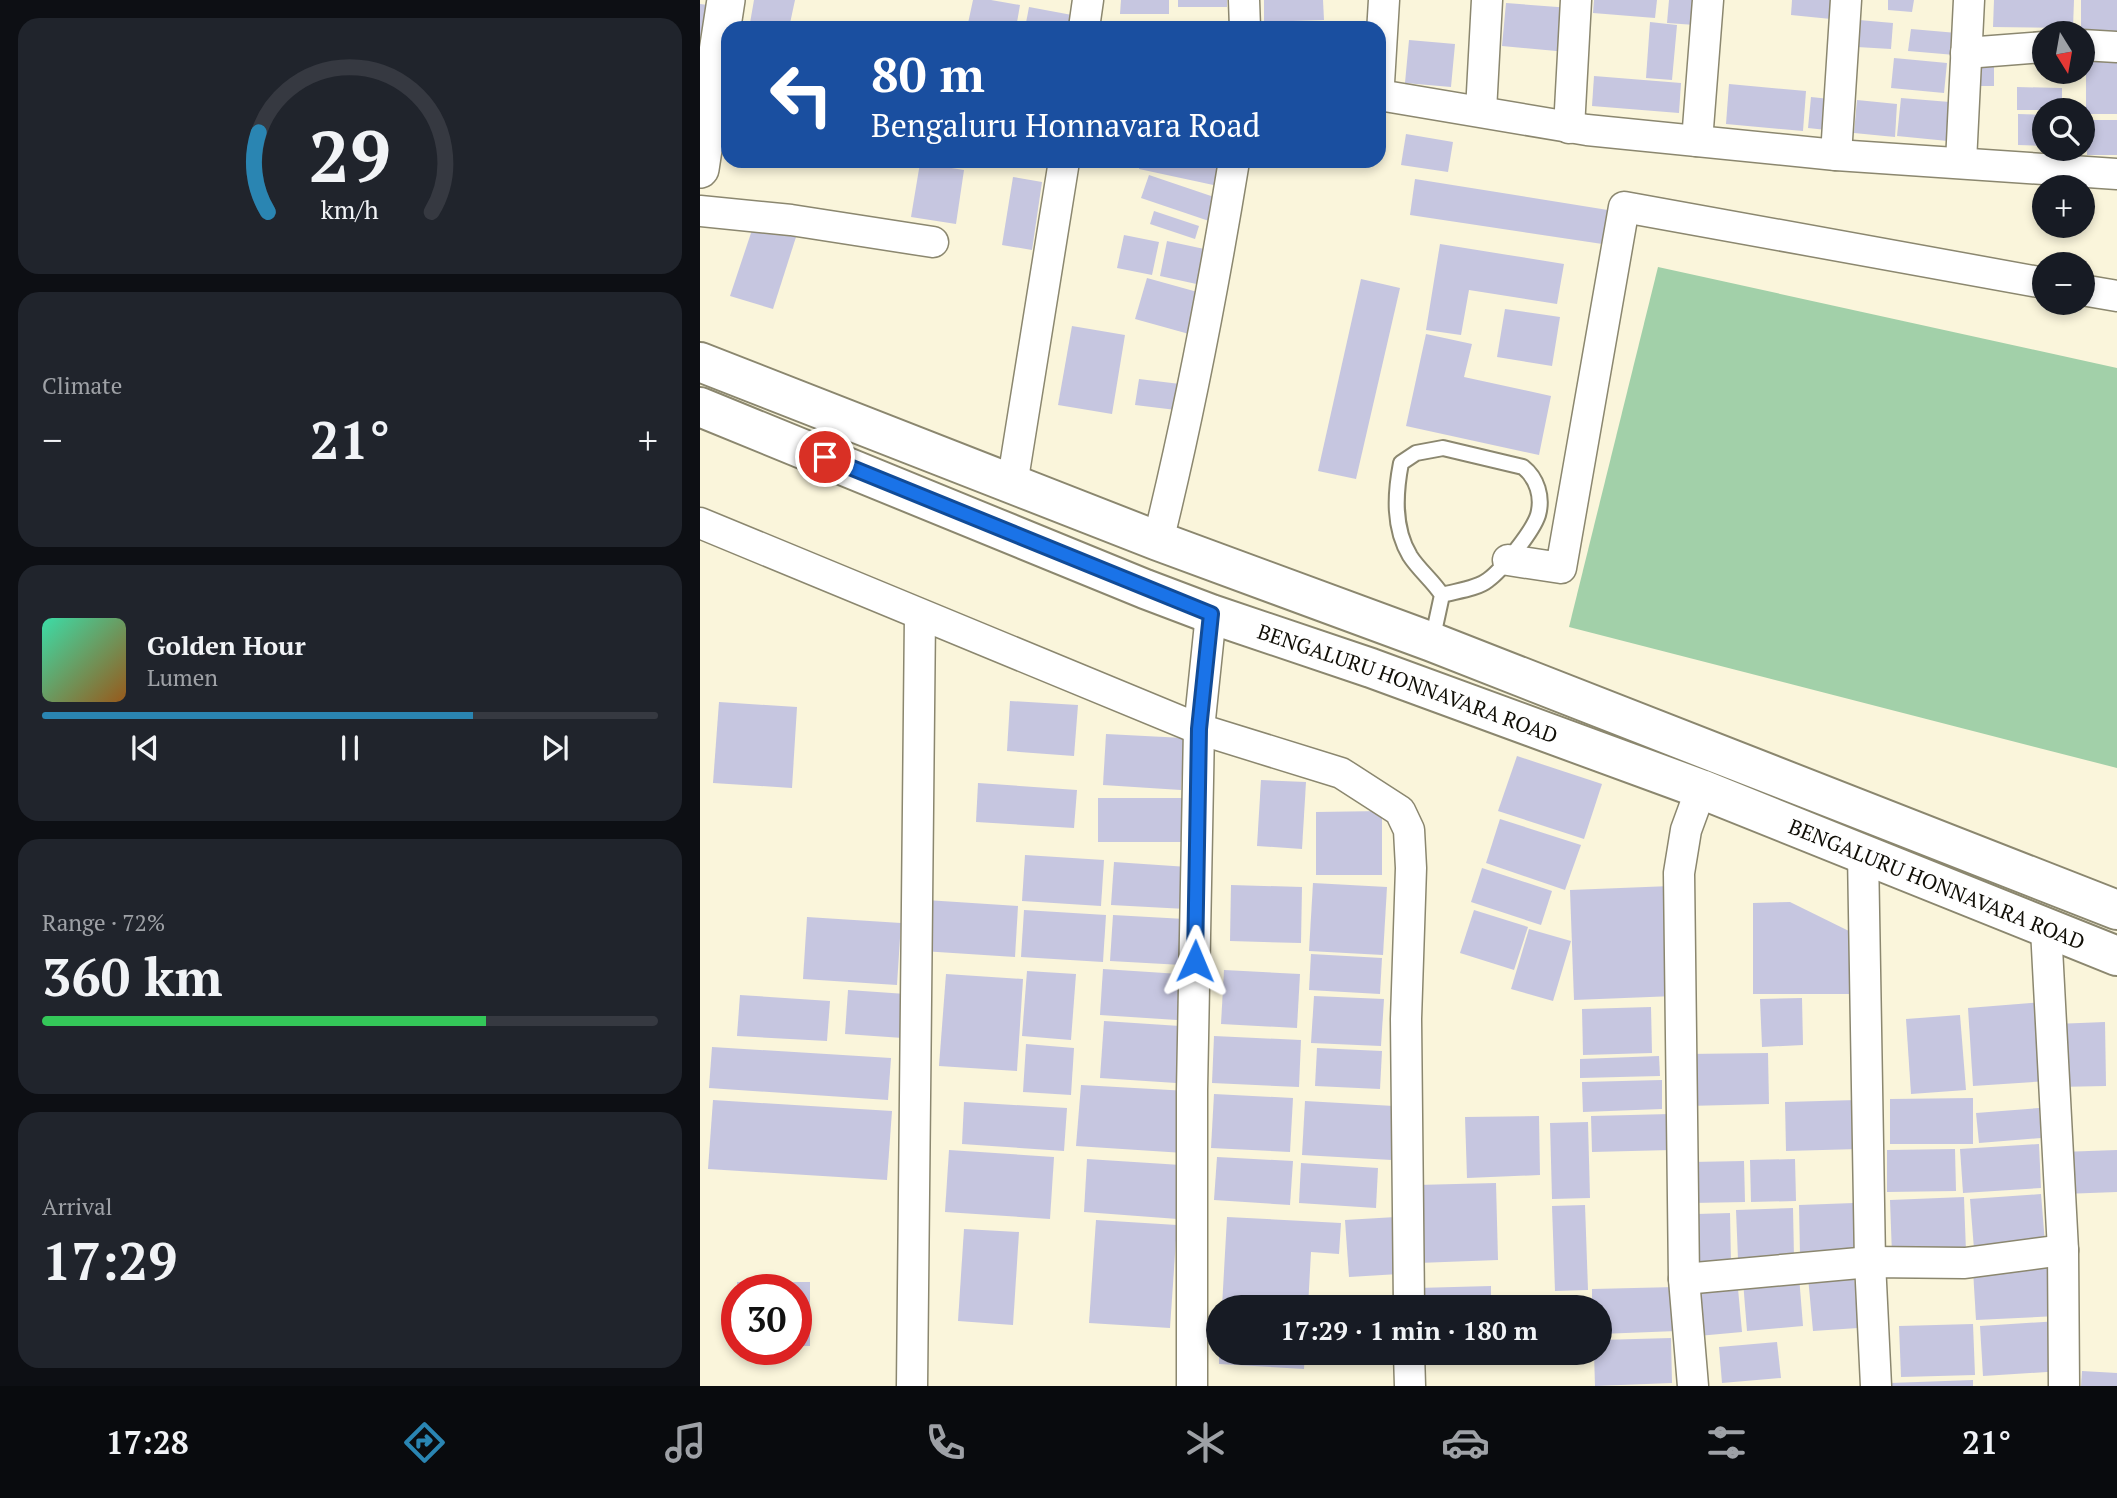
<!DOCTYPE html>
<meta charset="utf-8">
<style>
:root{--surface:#171b24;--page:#20242c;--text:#f1f3f6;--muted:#9ea1a6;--line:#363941;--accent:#2a85b2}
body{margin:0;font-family:"PT Serif",serif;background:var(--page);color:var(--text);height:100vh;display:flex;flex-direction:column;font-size:26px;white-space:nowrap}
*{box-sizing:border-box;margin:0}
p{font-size:23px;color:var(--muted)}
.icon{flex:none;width:38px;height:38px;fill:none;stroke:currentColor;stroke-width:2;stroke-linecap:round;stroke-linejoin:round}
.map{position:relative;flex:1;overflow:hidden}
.sheet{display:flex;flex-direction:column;gap:18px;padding:18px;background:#0d0f14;width:700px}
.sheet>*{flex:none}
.guide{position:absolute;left:21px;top:21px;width:665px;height:147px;border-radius:21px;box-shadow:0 4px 10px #0003;background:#1a4fa0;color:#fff;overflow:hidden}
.needle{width:46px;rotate:169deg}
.fabs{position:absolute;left:1332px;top:21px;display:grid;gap:14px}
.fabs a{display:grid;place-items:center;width:63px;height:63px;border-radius:50%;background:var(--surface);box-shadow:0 4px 10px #0003;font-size:35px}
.speed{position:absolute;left:21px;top:1274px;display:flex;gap:14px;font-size:35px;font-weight:700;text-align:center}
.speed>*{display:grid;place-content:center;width:91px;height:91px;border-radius:50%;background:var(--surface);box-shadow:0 4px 10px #0003;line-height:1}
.speed .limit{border:10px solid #d22;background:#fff;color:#111}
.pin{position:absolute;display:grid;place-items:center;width:60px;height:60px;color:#fff;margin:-30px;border:4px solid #fff;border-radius:50%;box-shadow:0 2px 7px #0007}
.me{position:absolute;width:77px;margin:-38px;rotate:1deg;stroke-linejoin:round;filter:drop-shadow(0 0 5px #0008)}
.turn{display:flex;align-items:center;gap:24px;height:147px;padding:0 35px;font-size:32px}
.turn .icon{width:91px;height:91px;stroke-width:2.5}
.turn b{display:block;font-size:49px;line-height:60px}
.big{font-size:52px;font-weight:800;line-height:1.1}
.sheet .tile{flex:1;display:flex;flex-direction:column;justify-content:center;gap:10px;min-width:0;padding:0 24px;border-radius:21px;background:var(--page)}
.sheet .dial{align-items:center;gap:0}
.dial svg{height:182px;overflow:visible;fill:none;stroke:var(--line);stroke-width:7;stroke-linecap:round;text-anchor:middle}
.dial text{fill:var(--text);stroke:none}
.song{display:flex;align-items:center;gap:21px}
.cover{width:84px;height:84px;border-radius:10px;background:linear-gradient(135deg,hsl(160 70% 55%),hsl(30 70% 35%))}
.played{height:7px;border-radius:4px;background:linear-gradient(90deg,var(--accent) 70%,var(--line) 70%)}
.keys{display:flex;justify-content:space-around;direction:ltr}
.heat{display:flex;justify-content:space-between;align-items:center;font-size:38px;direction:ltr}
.charge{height:10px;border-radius:5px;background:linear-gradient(90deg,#34c759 72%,var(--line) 0)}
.trip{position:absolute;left:506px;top:1295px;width:406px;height:70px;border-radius:35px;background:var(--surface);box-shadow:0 4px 10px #0003;font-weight:800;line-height:70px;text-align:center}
.menu{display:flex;height:112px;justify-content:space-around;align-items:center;background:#090b0e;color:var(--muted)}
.menu .icon{width:49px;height:49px}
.menu .active{color:var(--accent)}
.menu b{font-size:32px;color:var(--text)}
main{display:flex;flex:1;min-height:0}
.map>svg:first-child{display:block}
.green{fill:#a2d0a9}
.building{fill:#c6c6e0}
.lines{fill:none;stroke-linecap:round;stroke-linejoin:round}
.service-casing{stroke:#8b876f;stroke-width:18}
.minor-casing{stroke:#8b876f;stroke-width:33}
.tertiary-casing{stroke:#8b876f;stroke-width:40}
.primary-casing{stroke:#8b876f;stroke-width:42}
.service{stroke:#fff;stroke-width:14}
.minor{stroke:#fff;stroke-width:30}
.tertiary{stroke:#fff;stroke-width:37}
.primary{stroke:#fff;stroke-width:38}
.route-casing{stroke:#114b97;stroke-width:18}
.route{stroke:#1a73e8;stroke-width:12}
.labels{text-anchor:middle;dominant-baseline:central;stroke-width:6;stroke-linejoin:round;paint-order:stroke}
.street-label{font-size:21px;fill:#100e06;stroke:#fff}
</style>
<main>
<section class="sheet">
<div class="tile dial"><svg viewBox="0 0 100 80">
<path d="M14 69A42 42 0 1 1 86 69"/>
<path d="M14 69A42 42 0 0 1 10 34" stroke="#2a85b2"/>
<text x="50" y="56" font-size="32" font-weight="700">29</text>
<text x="50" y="72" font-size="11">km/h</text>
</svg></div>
<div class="tile"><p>Climate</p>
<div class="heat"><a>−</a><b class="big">21°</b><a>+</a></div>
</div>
<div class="tile">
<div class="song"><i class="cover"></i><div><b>Golden Hour</b><p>Lumen</p></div></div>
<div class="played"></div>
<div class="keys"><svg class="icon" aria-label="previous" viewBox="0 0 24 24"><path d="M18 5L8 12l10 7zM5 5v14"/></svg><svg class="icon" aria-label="pause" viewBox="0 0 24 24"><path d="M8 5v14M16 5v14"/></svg><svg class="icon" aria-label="next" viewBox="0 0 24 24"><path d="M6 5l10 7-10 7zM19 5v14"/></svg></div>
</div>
<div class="tile"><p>Range · 72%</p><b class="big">360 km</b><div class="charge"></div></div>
<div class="tile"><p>Arrival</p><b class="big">17:29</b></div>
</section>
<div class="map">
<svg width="1417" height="1386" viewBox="0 0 1417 1386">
<rect width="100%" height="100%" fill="#faf5db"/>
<polygon class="green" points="958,267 1417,368 1417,768 869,627"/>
<g class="building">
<polygon points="54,0 95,0 89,28 50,23"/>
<polygon points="273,0 291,0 320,5 316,28 267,28"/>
<polygon points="421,0 469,0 469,14 420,14"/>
<rect x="478" y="0" width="49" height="7"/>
<polygon points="564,0 623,0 624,20 564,22"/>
<polygon points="894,0 957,0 955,18 893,13"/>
<polygon points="969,0 997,0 995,25 967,23"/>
<polygon points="1092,0 1143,0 1141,20 1091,15"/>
<polygon points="1188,0 1214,0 1212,12 1188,10"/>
<polygon points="1294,0 1374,0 1373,28 1293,27"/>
<polygon points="1381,0 1417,0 1417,41 1381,33"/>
<polygon points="806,3 871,8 867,52 802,46"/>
<polygon points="0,4 8,5 0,48"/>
<polygon points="329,7 372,15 370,28 325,28"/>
<polygon points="1159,20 1193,23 1191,49 1157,47"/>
<polygon points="475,21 529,21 528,28 475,28"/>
<polygon points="950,22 977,25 972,80 946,78"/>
<polygon points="1211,29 1257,33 1255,55 1208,51"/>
<polygon points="709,40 755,44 751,87 705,83"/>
<polygon points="1278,52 1294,52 1294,86 1277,86"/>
<polygon points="1194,58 1247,63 1244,93 1191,88"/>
<rect x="1386" y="60" width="31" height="54"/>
<polygon points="894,76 981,83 979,113 892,106"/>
<polygon points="1029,84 1106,91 1103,131 1026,124"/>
<polygon points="1317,87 1362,88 1362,110 1317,110"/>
<polygon points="1111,97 1139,100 1136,131 1108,128"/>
<polygon points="1201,98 1262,103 1258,142 1197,136"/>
<polygon points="1157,100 1197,104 1195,137 1154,133"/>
<polygon points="1318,114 1344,115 1344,146 1318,145"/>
<polygon points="1386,120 1417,120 1417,155 1387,155"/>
<polygon points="706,134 753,142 748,172 701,165"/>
<polygon points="440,161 523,161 518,186 439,169"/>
<polygon points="220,163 264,170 256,224 211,217"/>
<polygon points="449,175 517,198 509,221 441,198"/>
<polygon points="313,177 342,182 332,250 302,245"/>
<polygon points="715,179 914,211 909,245 710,215"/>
<polygon points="454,211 499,226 495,239 450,224"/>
<polygon points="54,224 96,237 73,309 30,296"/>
<polygon points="424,235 459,242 452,275 417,268"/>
<polygon points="467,241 509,250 501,285 460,276"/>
<polygon points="740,244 864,264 857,304 769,290 761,335 726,330"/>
<polygon points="447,278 501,293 489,334 435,319"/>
<polygon points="661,279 700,288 656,479 618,471"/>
<polygon points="805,309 860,317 852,366 797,357"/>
<polygon points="372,326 425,335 412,414 358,405"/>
<polygon points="726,334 772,344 764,377 851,396 839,455 706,426"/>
<polygon points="439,379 480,384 476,410 435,405"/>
<polygon points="310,701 378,705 374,756 307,751"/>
<polygon points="19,702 97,707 92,788 13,783"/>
<polygon points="406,734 484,738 481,790 403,785"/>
<polygon points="817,756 902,784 884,839 798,811"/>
<polygon points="561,780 606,782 602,849 557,846"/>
<polygon points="278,783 377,790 374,828 276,822"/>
<rect x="398" y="798" width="85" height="44"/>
<polygon points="682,811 682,875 616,875 616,812"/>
<polygon points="800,819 881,845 865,890 786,863"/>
<polygon points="325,855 404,860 401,906 322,901"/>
<polygon points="414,862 488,867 486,909 411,905"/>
<polygon points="782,868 852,891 841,925 771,902"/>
<polygon points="613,883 687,887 683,955 609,951"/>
<polygon points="531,885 602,887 601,943 530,941"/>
<polygon points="971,886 975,996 874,1000 870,890"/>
<polygon points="226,900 318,906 315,957 222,951"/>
<polygon points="1090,902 1157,935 1157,994 1053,994 1053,903"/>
<polygon points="324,910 406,915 403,962 321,957"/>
<polygon points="774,910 828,927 814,970 760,953"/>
<polygon points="413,915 485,919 482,965 410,961"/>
<polygon points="107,917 201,923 197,985 103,979"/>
<polygon points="829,929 871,941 853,1001 811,989"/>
<polygon points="611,954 682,958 680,994 609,990"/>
<polygon points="403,969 480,974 477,1020 400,1015"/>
<polygon points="524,970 600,974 597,1028 521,1024"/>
<polygon points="327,971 376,974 371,1040 322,1036"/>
<polygon points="246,974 323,979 317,1071 239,1066"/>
<polygon points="148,990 206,994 203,1038 145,1034"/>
<polygon points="40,995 130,1001 127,1041 37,1036"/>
<polygon points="614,996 684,999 681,1046 611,1043"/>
<polygon points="1102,998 1103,1045 1062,1047 1060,999"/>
<polygon points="1343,1002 1348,1081 1273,1086 1268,1008"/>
<polygon points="951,1007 952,1053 883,1055 882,1009"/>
<polygon points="1260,1015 1266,1090 1211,1094 1206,1019"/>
<polygon points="404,1021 480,1026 476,1083 400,1078"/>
<polygon points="1405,1022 1406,1086 1357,1087 1355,1024"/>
<polygon points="514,1036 601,1040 599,1087 512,1083"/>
<polygon points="326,1044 374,1048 371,1095 323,1092"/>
<polygon points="12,1047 191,1058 188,1100 9,1088"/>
<polygon points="617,1048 682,1051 680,1089 615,1086"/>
<polygon points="1068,1053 1069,1104 987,1106 986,1054"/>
<polygon points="959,1056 960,1076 880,1078 880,1059"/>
<polygon points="962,1080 962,1109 883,1112 882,1082"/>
<polygon points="381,1085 488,1091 484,1153 376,1146"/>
<polygon points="514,1094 593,1098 590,1152 511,1148"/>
<polygon points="1273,1098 1273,1144 1190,1144 1190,1099"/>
<polygon points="13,1100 192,1111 187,1180 8,1169"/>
<polygon points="1157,1100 1159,1149 1086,1151 1085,1102"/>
<polygon points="605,1101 694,1106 692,1160 602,1155"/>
<polygon points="264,1102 367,1108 364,1151 262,1144"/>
<polygon points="1339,1108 1341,1138 1279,1143 1276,1113"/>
<polygon points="970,1114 971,1150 892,1152 891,1116"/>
<polygon points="839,1116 840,1175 767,1178 765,1117"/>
<polygon points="888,1122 890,1198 852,1199 850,1123"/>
<polygon points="1339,1144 1341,1188 1263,1193 1260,1149"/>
<polygon points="1255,1149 1256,1191 1187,1192 1187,1150"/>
<polygon points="249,1150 354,1157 350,1219 245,1212"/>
<polygon points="1417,1150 1417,1192 1363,1194 1361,1152"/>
<polygon points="517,1157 593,1161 590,1205 514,1200"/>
<polygon points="387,1159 481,1165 478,1219 384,1212"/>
<polygon points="1095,1159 1096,1201 1051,1202 1050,1160"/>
<polygon points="1044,1161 1045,1202 992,1203 991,1162"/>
<polygon points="601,1163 678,1168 676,1208 599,1203"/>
<polygon points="796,1183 798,1260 718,1263 716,1185"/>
<polygon points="1341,1194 1345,1243 1274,1249 1270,1199"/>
<polygon points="1264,1197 1266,1252 1192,1255 1190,1200"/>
<polygon points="1154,1203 1155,1253 1100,1255 1099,1205"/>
<polygon points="885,1205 888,1290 855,1291 852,1206"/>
<polygon points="1093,1208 1094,1258 1038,1259 1036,1210"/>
<polygon points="1030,1213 1031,1262 997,1263 997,1214"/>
<polygon points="527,1217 641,1223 639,1254 611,1252 608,1307 522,1307"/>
<polygon points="696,1217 699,1274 649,1277 645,1220"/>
<polygon points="396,1220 477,1225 470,1328 389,1323"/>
<polygon points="264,1229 319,1232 313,1325 258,1321"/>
<polygon points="1356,1266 1358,1316 1276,1320 1273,1270"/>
<polygon points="1154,1273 1158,1328 1113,1331 1108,1277"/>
<polygon points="1099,1276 1103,1326 1047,1331 1043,1281"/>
<polygon points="1037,1278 1042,1332 998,1336 993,1282"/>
<polygon points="37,1282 110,1282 110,1346 96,1346 96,1290 37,1290"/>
<polygon points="791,1286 791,1307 718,1307 717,1288"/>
<polygon points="976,1287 977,1331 900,1334 900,1307 892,1307 892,1289"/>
<polygon points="867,1304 867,1307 816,1307 816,1305"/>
<polygon points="1359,1321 1362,1371 1283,1376 1280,1326"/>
<polygon points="1273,1324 1275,1375 1201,1377 1199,1326"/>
<polygon points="971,1338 972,1383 895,1386 894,1353 900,1353 900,1340"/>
<polygon points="1077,1342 1081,1378 1022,1383 1019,1347"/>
<polygon points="519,1353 605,1353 604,1369 519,1364"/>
<polygon points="821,1353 868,1353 868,1360 821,1361"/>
<polygon points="1382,1371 1417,1373 1417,1386 1381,1386"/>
<polygon points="1273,1380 1273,1386 1190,1386 1190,1383"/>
</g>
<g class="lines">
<g class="service-casing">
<path id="service" d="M732 641 742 595C733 581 719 570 710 556 693 528 695 494 701 463L716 453 743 448 823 467C837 478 843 497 838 515 833 531 802 570 788 580 777 589 756 591 742 595"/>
</g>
<g class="minor-casing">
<g id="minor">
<polyline points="544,0 545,28"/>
<polyline points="384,28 388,0"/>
<polyline points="1382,45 1417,47"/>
<polyline points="1266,53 1344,47"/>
<polyline points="679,83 684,0"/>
<polyline points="679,95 887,130 1136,155 1417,174"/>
<polyline points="781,111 787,0"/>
<polyline points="869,128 876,0"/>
<polyline points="997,141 1008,0"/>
<polyline points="1136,155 1146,0"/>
<polyline points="1261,162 1269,0"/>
<polyline points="0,211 91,220 233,242"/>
<polyline points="1382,290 1417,296"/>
<polyline points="312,485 364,161"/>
<polyline points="0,523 499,729 641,773 700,811 709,830 711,868 706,1019 709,1307"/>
<path d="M458 541C489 416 513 289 534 161"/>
<polyline points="808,560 861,568 924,207 1344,283"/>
<polyline points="1163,853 1170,1262 1176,1386"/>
<polyline points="1346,929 1363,1250 1364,1386"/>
<polyline points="984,1279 1170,1262 1265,1263 1363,1250"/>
<polyline points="709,1353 710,1386"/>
<polyline points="212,1386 220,615"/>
<polyline points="492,1386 492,1090 499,729 511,614"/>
<polyline points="993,1386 984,1279 979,873 986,830 1001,789"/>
</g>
</g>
<g class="tertiary-casing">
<polyline id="tertiary" points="0,169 26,0"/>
</g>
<g class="primary-casing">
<g id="primary">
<polyline points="0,362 458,541 732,642 1417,910"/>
<path id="s1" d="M0 407 445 589 511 614 671 668 1001 789 1417 956"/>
</g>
</g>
<use href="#service" class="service"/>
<use href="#minor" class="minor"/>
<use href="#tertiary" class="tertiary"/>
<use href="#primary" class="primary"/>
</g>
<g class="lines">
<g class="route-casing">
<polyline id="route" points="125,457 511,614 499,729 495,961"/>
</g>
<use href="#route" class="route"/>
</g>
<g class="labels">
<g class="street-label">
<text stroke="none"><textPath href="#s1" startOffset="760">BENGALURU HONNAVARA ROAD</textPath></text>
<text stroke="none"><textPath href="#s1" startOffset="1326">BENGALURU HONNAVARA ROAD</textPath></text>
</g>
</g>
</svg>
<div class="fabs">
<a><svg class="needle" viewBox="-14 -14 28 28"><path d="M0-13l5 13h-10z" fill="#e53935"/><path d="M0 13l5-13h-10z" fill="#9ea1a6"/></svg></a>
<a><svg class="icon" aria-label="search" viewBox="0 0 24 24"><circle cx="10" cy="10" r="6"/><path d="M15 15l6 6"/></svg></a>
<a>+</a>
<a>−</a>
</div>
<div class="speed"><div class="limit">30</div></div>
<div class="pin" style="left:125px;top:457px;background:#d93025"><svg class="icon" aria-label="arrive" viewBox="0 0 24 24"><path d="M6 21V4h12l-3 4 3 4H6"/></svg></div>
<svg class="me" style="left:495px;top:961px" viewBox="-20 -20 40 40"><path d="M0-17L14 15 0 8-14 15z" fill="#1a73e8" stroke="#fff" stroke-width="4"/></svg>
<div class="trip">17:29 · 1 min · 180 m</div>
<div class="guide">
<div class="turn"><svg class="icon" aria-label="left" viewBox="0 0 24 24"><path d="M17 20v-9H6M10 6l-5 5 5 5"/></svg><div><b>80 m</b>Bengaluru Honnavara Road</div></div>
</div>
</div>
</main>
<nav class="menu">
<b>17:28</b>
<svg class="icon active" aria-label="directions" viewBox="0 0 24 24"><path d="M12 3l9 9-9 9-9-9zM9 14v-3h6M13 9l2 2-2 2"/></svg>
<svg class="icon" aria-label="music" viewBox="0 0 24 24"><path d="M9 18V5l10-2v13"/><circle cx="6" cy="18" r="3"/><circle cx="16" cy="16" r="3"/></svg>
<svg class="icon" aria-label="phone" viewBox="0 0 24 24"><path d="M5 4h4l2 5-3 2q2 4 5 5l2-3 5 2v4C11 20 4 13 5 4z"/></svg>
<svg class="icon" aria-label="climate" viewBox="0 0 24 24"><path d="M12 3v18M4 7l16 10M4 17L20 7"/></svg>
<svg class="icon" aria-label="car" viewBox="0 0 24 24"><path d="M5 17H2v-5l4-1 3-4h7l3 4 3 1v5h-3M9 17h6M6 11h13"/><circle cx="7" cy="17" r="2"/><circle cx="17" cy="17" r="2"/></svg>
<svg class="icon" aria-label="filters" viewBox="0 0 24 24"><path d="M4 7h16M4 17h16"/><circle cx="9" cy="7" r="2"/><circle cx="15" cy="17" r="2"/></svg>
<b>21°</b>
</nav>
